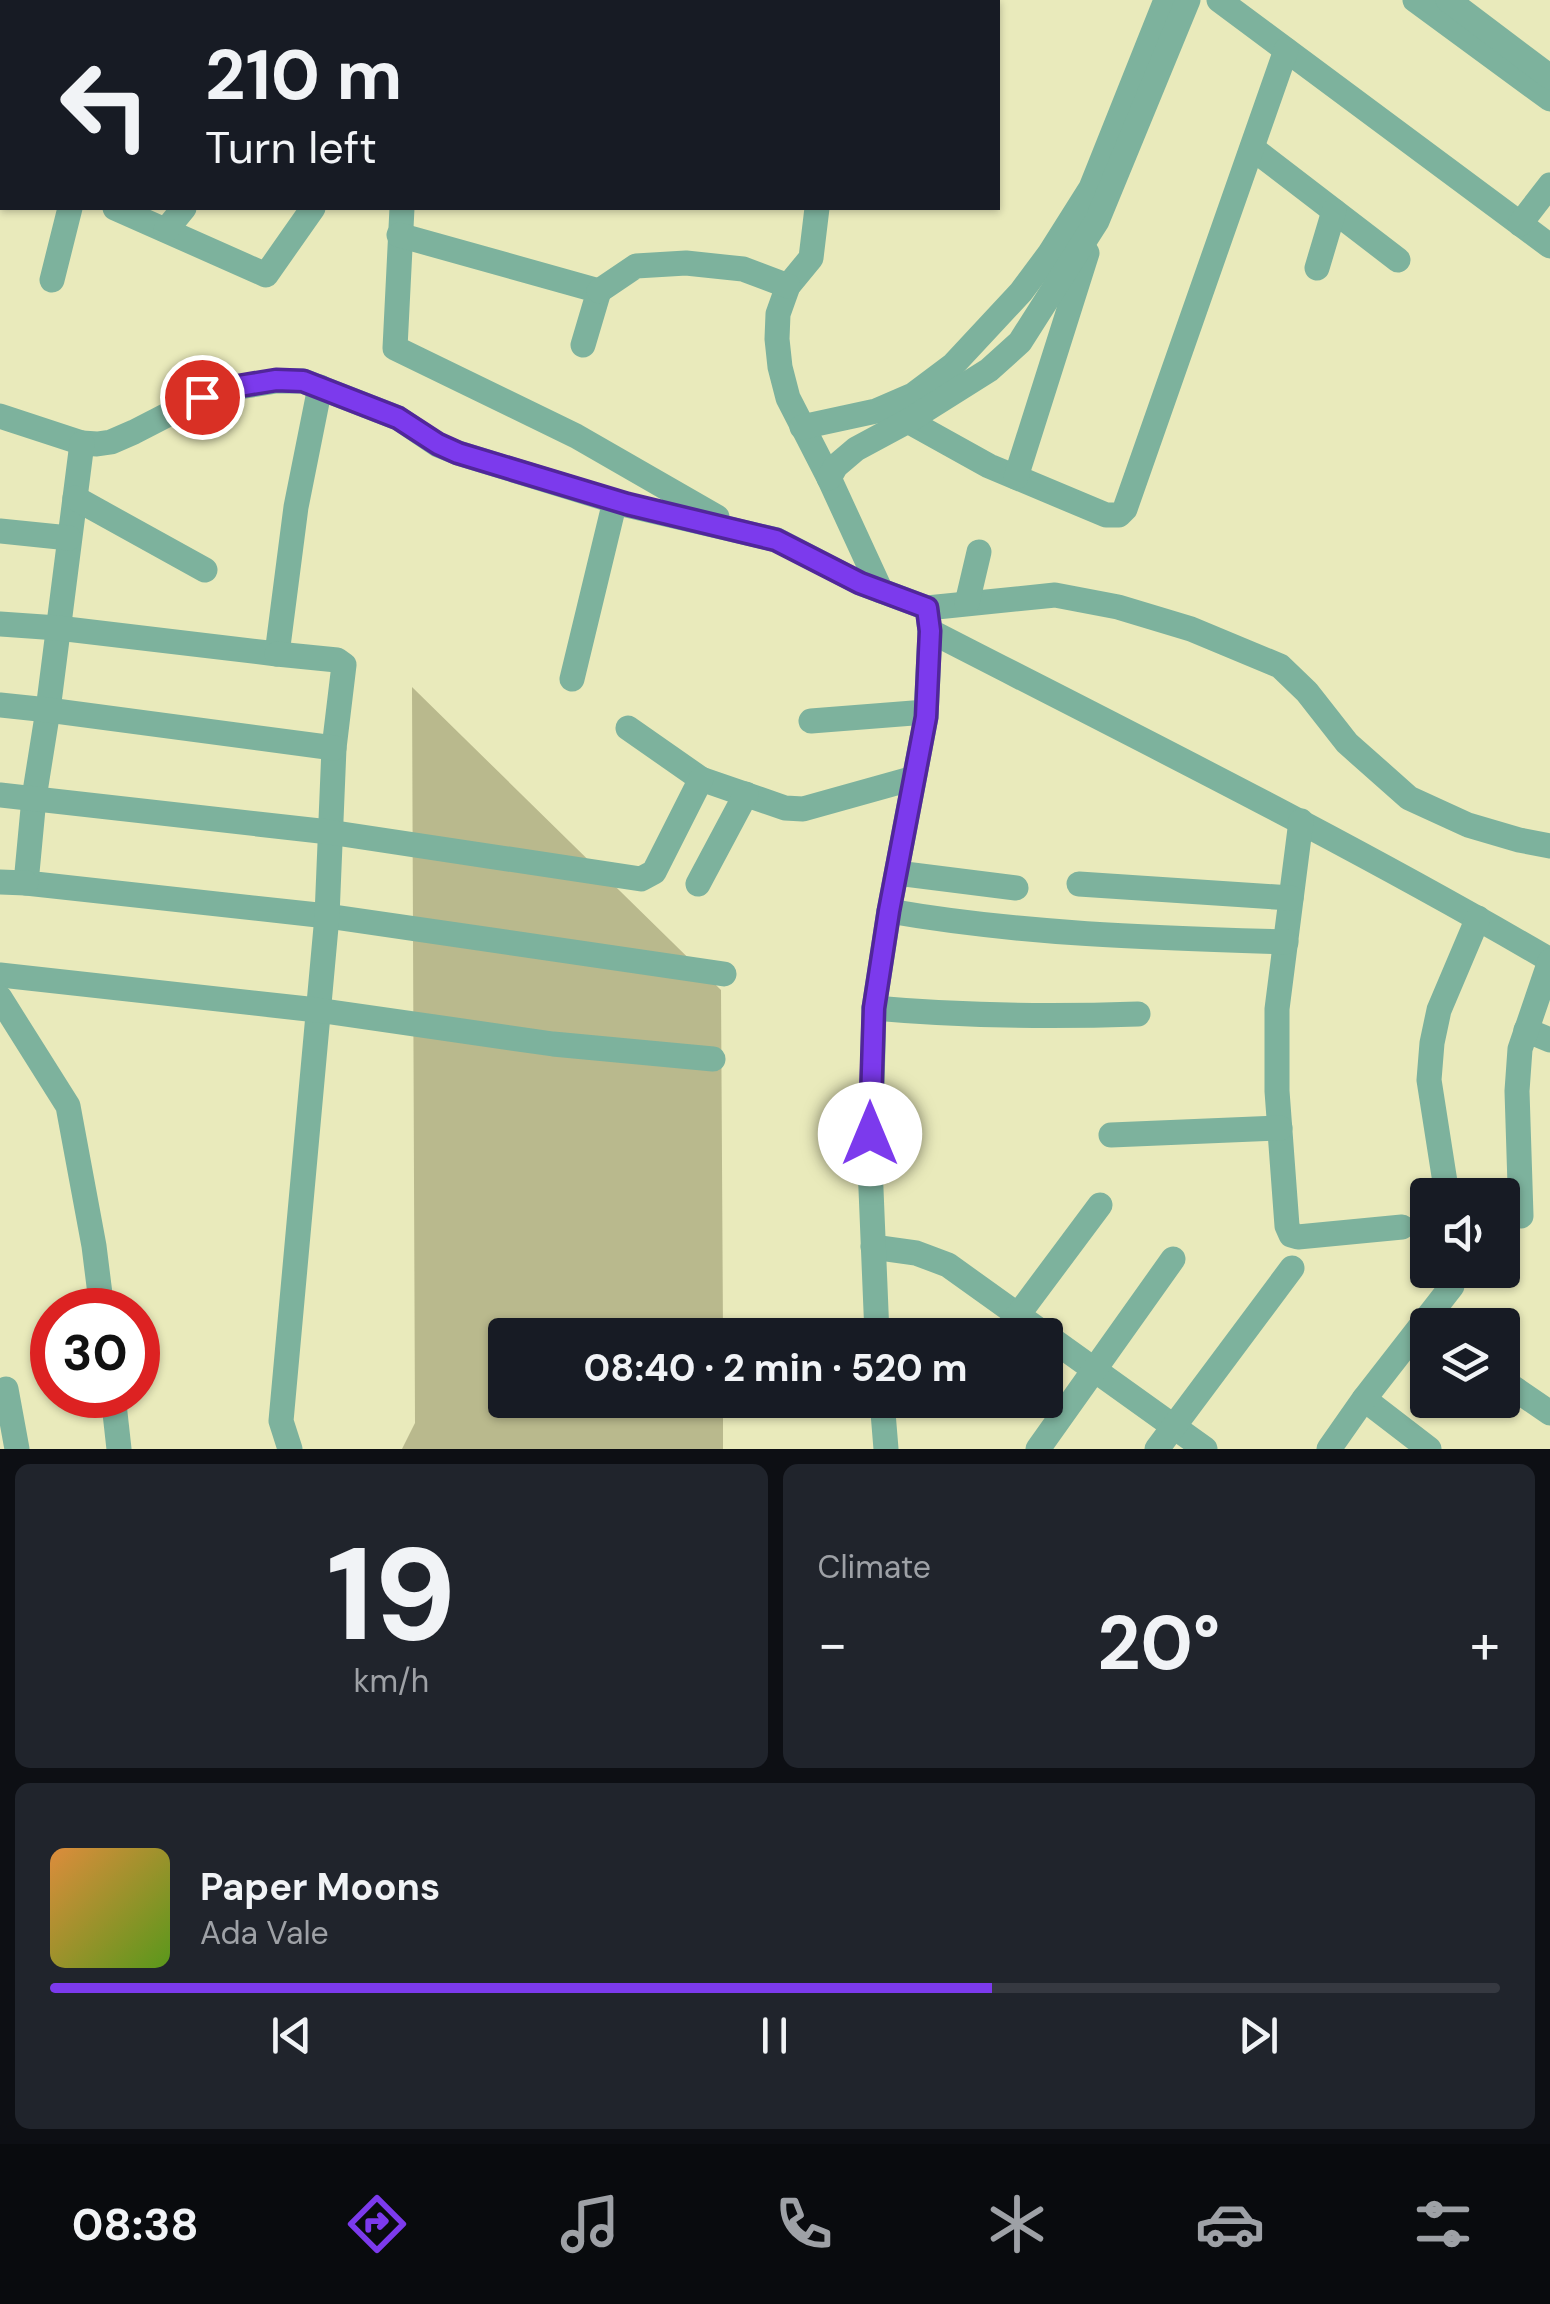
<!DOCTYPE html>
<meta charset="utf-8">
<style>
:root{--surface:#171b24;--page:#20242c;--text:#f1f3f6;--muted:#9ea1a6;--line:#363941;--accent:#7c3aed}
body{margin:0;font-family:"DM Sans",sans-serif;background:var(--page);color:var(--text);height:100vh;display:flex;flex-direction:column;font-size:38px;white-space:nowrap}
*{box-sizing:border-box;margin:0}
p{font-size:32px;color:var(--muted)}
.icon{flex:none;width:55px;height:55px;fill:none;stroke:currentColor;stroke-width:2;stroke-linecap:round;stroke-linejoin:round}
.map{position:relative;height:1449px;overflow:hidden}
.sheet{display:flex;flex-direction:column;gap:15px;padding:15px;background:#0d0f14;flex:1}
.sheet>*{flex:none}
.hud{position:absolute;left:0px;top:0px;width:1000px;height:210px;box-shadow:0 2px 8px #0004;background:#171b24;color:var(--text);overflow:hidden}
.controls{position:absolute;left:1410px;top:1178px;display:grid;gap:20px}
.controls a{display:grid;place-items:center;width:110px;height:110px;border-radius:10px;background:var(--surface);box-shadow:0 2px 8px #0004;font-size:50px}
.speed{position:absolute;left:30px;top:1288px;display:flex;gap:20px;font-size:50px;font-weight:700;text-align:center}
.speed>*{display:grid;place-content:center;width:130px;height:130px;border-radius:50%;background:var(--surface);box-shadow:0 2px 8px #0004;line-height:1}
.speed .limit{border:15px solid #d22;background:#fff;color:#111}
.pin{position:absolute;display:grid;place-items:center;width:85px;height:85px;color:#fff;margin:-42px;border:5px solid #fff;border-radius:50%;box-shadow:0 2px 10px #0007}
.me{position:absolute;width:110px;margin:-55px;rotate:0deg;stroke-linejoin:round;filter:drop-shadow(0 0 8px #0008)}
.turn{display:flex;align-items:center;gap:35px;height:210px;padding:0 40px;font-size:45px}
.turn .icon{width:130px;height:130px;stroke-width:2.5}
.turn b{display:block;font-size:70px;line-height:85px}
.big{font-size:75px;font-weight:700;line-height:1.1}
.sheet .widget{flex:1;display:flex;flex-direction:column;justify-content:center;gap:15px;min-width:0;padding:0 35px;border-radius:15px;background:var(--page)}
.sheet .dial{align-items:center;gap:0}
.dial b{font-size:130px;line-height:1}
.song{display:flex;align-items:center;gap:30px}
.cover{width:120px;height:120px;border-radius:15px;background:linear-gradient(135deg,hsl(30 70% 55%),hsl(90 70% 35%))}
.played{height:10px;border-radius:5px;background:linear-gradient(90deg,var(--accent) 65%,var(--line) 65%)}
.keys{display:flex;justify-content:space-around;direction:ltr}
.heat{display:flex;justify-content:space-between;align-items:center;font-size:55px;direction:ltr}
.sheet .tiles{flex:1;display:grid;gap:15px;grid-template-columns:1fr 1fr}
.widget:last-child{grid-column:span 2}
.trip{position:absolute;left:488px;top:1318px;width:575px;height:100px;border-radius:10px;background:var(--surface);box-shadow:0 2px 8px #0004;font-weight:700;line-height:100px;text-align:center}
.tabs{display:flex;height:160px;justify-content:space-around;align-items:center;background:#090b0e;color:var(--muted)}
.tabs .icon{width:70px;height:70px}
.tabs .active{color:var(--accent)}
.tabs b{font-size:45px;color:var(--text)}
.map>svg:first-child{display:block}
.grass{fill:#b9b98d}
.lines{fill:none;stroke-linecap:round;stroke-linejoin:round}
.minor{stroke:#7db29d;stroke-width:25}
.route-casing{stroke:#51269a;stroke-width:25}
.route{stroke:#7c3aed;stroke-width:18}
</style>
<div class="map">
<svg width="1550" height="1449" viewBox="0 0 1550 1449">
<rect width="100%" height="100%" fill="#e9eabb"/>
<polygon class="grass" points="412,687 721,990 723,1335 505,1335 505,1400 723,1400 723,1449 402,1449 415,1423"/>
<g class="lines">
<g class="minor">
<polyline points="336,0 339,2"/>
<polyline points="825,0 825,2"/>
<polyline points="1219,0 1550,246"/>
<polyline points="1415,0 1550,99"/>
<polyline points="1448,0 1550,77"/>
<polyline points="215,2 217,0"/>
<polyline points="1252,148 1398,260"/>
<polyline points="0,157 2,158"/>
<polyline points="115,208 266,275 313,208"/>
<polyline points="402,208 395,348 576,436 717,517"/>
<polyline points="817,208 811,258 788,286 778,314 777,339 780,367 788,398 829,478 881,591"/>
<polyline points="1520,224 1550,185"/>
<polyline points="166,230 184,208"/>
<polyline points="399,235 599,291 583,345"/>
<polyline points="1317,268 1334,211"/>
<polyline points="52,280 70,208"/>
<polyline points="599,291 636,266 686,263 743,269 788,286"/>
<polyline points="0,416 82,443 97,444 111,442 134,432 202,397 239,387 276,381 303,381 398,418 438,445 458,453 627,505 777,540 860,583 927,608 1055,595 1118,607 1191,629 1280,666 1307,692 1347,743 1409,798 1468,825 1519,840 1550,846"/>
<polyline points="908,421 989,466 1106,515 1119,515 1125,509 1286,50"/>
<polyline points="802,427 876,411 913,395 953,365 1021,292 1050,253 1091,188 1166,0"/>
<polyline points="82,443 48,710 34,798 26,883 327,916 724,974"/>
<polyline points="1016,477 1087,253"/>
<polyline points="829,478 836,466 856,449 908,421 989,370 1020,342 1097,221 1188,0"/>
<polyline points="75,498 205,570"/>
<polyline points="0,531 69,538"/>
<polyline points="967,603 979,552"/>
<polyline points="0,624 58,628 277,654 296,507 320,387"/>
<path d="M930 631C1138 738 1348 842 1550 960"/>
<polyline points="277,654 337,660 344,665 334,748 327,916 281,1421 290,1449"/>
<polyline points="572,679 615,501"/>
<polyline points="0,705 48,710 334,748"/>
<polyline points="811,721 926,712"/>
<polyline points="628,728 701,779 785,808 803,809 914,778"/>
<polyline points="0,795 329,832 641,879 654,872 701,779"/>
<polyline points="1301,821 1277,1009 1277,1091 1287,1226 1291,1235 1298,1237 1402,1227"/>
<polyline points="897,873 1016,888"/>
<polyline points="0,882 26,883"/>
<polyline points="698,884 746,794"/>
<polyline points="1079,884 1291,898"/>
<path d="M889 911C1020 934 1153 938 1286 942"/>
<polyline points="0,975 317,1010 553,1044 713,1059"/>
<polyline points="0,998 68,1106 94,1246 102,1310"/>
<path d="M874 1008C962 1016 1050 1017 1138 1014"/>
<polyline points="1526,1030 1550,1040"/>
<polyline points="1111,1135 1280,1128"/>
<polyline points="1447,1195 1429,1080 1432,1043 1439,1010 1478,918"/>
<polyline points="1521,1216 1517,1091 1520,1049 1550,961"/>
<polyline points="873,1247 916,1253 948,1265 1205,1449"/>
<polyline points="877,1335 870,1165 874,1008 889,911 926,717 930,631 927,608"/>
<polyline points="1003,1335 1100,1205"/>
<polyline points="1502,1380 1550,1413"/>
<polyline points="6,1389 17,1449"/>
<polyline points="113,1395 119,1449"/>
<polyline points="1364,1399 1429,1449"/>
<polyline points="882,1400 886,1449"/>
<polyline points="952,1402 953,1400"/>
<polyline points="1038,1449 1173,1259"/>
<polyline points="1157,1449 1292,1268"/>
<polyline points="1329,1449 1364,1399 1452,1286 1454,1270"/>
</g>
</g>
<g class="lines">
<g class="route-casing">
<polyline id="route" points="202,397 239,386 276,380 303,381 398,418 438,444 458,453 627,504 776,540 860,583 927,608 930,631 926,717 889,911 874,1008 870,1134"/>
</g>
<use href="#route" class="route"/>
</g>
</svg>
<div class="controls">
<a><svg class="icon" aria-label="sound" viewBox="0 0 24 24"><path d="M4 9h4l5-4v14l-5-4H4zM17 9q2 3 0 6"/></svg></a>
<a><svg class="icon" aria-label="layers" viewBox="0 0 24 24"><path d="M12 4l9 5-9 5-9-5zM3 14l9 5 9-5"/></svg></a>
</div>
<div class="speed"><div class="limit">30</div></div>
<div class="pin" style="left:202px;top:397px;background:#d93025"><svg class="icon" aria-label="arrive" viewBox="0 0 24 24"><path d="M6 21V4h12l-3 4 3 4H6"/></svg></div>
<svg class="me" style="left:870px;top:1134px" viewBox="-20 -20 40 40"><circle r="19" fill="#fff"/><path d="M0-13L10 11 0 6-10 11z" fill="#7c3aed"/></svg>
<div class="trip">08:40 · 2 min · 520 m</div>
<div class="hud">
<div class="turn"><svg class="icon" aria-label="left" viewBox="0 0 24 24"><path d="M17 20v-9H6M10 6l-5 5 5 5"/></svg><div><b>210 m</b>Turn left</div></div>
</div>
</div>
<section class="sheet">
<div class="tiles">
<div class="widget dial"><b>19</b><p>km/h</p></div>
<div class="widget"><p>Climate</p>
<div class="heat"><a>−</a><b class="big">20°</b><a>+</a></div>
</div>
<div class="widget">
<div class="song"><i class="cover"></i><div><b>Paper Moons</b><p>Ada Vale</p></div></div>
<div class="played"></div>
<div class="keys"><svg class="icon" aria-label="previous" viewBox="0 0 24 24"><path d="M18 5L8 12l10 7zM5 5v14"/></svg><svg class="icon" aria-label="pause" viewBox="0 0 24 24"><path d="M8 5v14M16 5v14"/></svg><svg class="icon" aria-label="next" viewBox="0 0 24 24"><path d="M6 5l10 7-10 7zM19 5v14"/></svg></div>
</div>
</div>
</section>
<nav class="tabs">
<b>08:38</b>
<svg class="icon active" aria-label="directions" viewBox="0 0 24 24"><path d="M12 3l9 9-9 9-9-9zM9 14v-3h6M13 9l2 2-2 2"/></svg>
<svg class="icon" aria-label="music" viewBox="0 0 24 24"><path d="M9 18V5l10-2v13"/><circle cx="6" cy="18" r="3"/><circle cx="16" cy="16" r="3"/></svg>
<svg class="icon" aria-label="phone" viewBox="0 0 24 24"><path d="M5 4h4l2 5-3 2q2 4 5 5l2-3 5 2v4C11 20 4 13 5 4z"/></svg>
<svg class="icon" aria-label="climate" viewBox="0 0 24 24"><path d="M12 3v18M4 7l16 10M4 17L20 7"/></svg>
<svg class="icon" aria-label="car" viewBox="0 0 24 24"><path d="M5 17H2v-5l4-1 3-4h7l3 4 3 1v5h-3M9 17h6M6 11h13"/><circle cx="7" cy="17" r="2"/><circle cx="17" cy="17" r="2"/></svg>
<svg class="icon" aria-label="filters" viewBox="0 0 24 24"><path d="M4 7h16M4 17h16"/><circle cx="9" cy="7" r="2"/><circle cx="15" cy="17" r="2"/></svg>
</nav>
